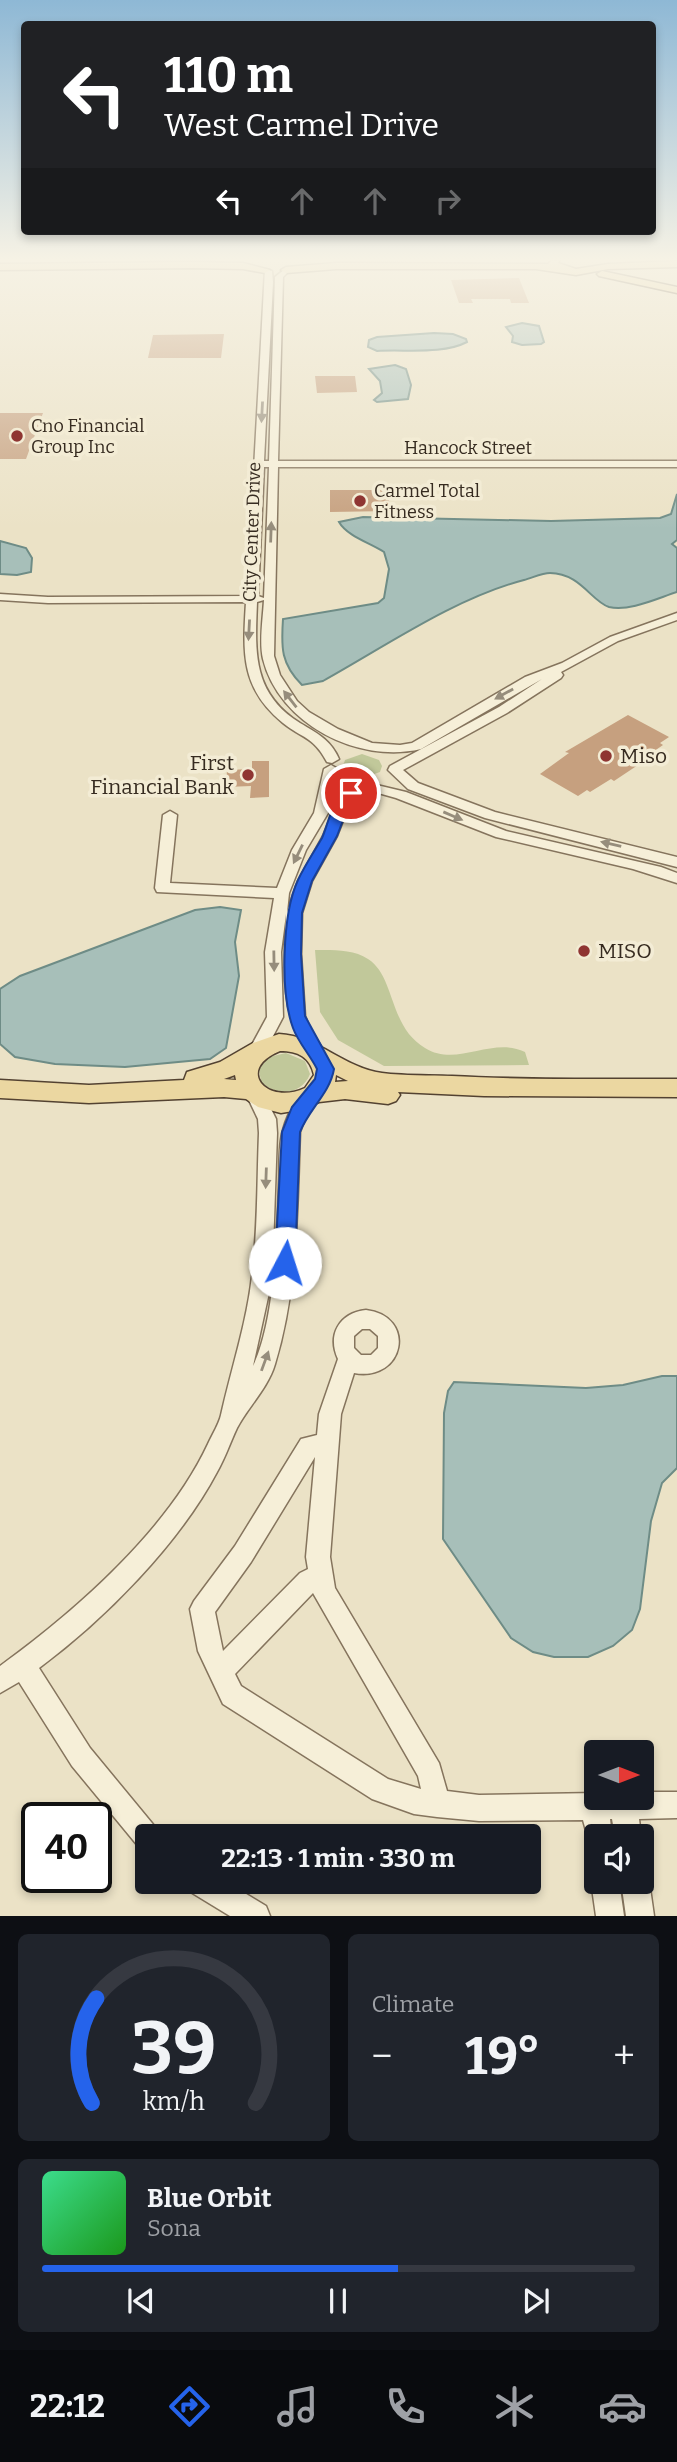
<!DOCTYPE html>
<meta charset="utf-8">
<style>
:root{--surface:#171b24;--page:#20242c;--text:#f1f3f6;--muted:#9ea1a6;--line:#363941;--accent:#2563eb}
body{margin:0;font-family:Bitter,serif;background:var(--page);color:var(--text);height:100vh;display:flex;flex-direction:column;font-size:26px;white-space:nowrap}
*{box-sizing:border-box;margin:0}
p{font-size:23px;color:var(--muted)}
.icon{flex:none;width:38px;height:38px;fill:none;stroke:currentColor;stroke-width:2;stroke-linecap:round;stroke-linejoin:round}
.map{position:relative;height:1916px;overflow:hidden}
.sheet{display:flex;flex-direction:column;gap:18px;padding:18px;background:#0d0f14;flex:1}
.sheet>*{flex:none}
.top-card{position:absolute;left:21px;top:21px;width:635px;height:214px;border-radius:7px;box-shadow:0 4px 10px #0003;background:#202124;color:#fff;overflow:hidden}
.needle{width:46px;rotate:90deg}
.buttons{position:absolute;left:584px;top:1740px;display:grid;gap:14px}
.buttons a{display:grid;place-items:center;width:70px;height:70px;border-radius:7px;background:var(--surface);box-shadow:0 4px 10px #0003;font-size:35px}
.speed{position:absolute;left:21px;top:1802px;display:flex;gap:14px;font-size:35px;font-weight:700;text-align:center}
.speed>*{display:grid;place-content:center;width:91px;height:91px;border-radius:50%;background:var(--surface);box-shadow:0 4px 10px #0003;line-height:1}
.speed .limit{border:4px solid #111;border-radius:10px;background:#fff;color:#111}
.pin{position:absolute;display:grid;place-items:center;width:60px;height:60px;color:#fff;margin:-30px;border:4px solid #fff;border-radius:50%;box-shadow:0 2px 7px #0007}
.me{position:absolute;width:77px;margin:-38px;rotate:5deg;stroke-linejoin:round;filter:drop-shadow(0 0 5px #0008)}
.turn{display:flex;align-items:center;gap:24px;height:147px;padding:0 28px;font-size:32px}
.turn .icon{width:91px;height:91px;stroke-width:2.5}
.turn b{display:block;font-size:49px;line-height:60px}
.lanes{display:flex;align-items:center;height:66px;padding:0 28px;background:#0003;justify-content:center;gap:35px;direction:ltr}
.lanes .off{opacity:.35}
.big{font-size:52px;font-weight:700;line-height:1.1}
.sheet .widget{flex:1;display:flex;flex-direction:column;justify-content:center;gap:10px;min-width:0;padding:0 24px;border-radius:10px;background:var(--page)}
.sheet .dial{align-items:center;gap:0}
.dial svg{height:182px;overflow:visible;fill:none;stroke:var(--line);stroke-width:7;stroke-linecap:round;text-anchor:middle}
.dial text{fill:var(--text);stroke:none}
.song{display:flex;align-items:center;gap:21px}
.cover{width:84px;height:84px;border-radius:10px;background:linear-gradient(135deg,hsl(150 70% 55%),hsl(120 70% 35%))}
.played{height:7px;border-radius:4px;background:linear-gradient(90deg,var(--accent) 60%,var(--line) 60%)}
.keys{display:flex;justify-content:space-around;direction:ltr}
.heat{display:flex;justify-content:space-between;align-items:center;font-size:38px;direction:ltr}
.sheet .tiles{flex:1;display:grid;gap:18px;grid-template-columns:1fr 1fr}
.widget:last-child{grid-column:span 2}
.trip{position:absolute;left:135px;top:1824px;width:406px;height:70px;border-radius:7px;background:var(--surface);box-shadow:0 4px 10px #0003;font-weight:700;line-height:70px;text-align:center}
.tabs{display:flex;height:112px;justify-content:space-around;align-items:center;background:#090b0e;color:var(--muted)}
.tabs .icon{width:49px;height:49px}
.tabs .on{color:var(--accent)}
.tabs b{font-size:32px;color:var(--text)}
.map>svg:first-child{display:block}
.green{fill:#c1c89a}
.water{fill:#a7bfb9;stroke:#6e8c86;stroke-width:2}
.building{fill:#c6a07f}
.lines{fill:none;stroke-linecap:round;stroke-linejoin:round}
.minor-casing{stroke:#85745d;stroke-width:3}
.major-casing{stroke:#534231;stroke-width:3}
.minor{fill:#f6efd8;fill-rule:evenodd}
.major{fill:#ebd7a1;fill-rule:evenodd}
.oneway{fill:#968d7c}
.route{fill:#2563eb;stroke:#184099;stroke-width:2}
.poi-dot{fill:#8f3532;stroke:#f3ecd5;stroke-width:2.5}
.labels{text-anchor:middle;dominant-baseline:central;stroke-width:7;stroke-linejoin:round;paint-order:stroke}
.far-poi-label{font-size:18px;fill:#362b20;stroke:#f3ecd5;text-anchor:start}
.far-street-label{font-size:18px;fill:#362b20;stroke:#f3ecd5}
.poi-label{font-size:21px;fill:#362b20;stroke:#f3ecd5;text-anchor:start}
</style>
<div class="map">
<svg width="677" height="1916" viewBox="0 0 677 1916">
<rect width="100%" height="100%" fill="#ebe2c6"/>
<g class="green">
<polygon points="362,754 379,760 382,766 380,772 363,778 345,772 343,766 345,760"/>
<path d="M315 950C333 950 353 949 368 959 396 977 388 1026 425 1048 457 1068 492 1036 525 1052L529 1065 384 1066 338 1040 320 1012Z"/>
<path d="M286 1053 305 1061 310 1074C302 1095 277 1097 261 1082L259 1069 269 1057Z"/>
</g>
<g class="water">
<polygon points="522,323 539,326 544,342 541,344 522,345 512,342 513,336 506,327"/>
<path d="M434 333 453 334 466 339 467 342C442 355 405 349 377 351L368 347 369 340 377 337Z"/>
<polygon points="395,365 406,369 411,385 408,399 377,402 374,400 382,393 380,381 369,369"/>
<path d="M677 494V540L672 544 677 548V592C658 598 629 612 609 607 592 602 580 573 550 573 542 573 532 578 524 580 455 598 386 646 323 681L302 685C281 664 281 648 283 619L378 603 384 598 389 569 384 552C370 543 347 536 339 522L363 517 551 521 660 518 671 514Z"/>
<polygon points="0,541 26,548 32,558 31,572 17,575 0,574"/>
<polygon points="220,907 241,910 235,942 239,976 226,1048 210,1059 125,1067 55,1064 15,1057 0,1044 0,989 20,976 195,910"/>
<polygon points="662,1376 677,1376 677,1468 662,1483 651,1521 640,1609 632,1630 613,1646 588,1657 554,1657 533,1652 511,1638 443,1539 444,1413 448,1391 454,1382 586,1388 623,1385"/>
</g>
<g class="building">
<polygon points="519,278 529,303 511,303 510,299 471,299 473,303 459,303 451,280"/>
<polygon points="224,334 221,358 148,358 153,335"/>
<polygon points="315,376 355,376 357,392 317,393"/>
<polygon points="0,413 43,413 26,459 0,459"/>
<polygon points="330,490 388,490 390,511 330,512"/>
<polygon points="628,715 669,737 660,743 663,745 644,758 647,759 614,781 611,779 590,792 587,790 578,796 540,774 569,753 565,752"/>
<polygon points="252,761 269,761 269,797 250,798 251,786 226,787 227,770 252,769"/>
</g>
<g class="lines">
<g class="minor-casing">
<g id="minor">
<path d="M265 269 272 271 273 282 264 461H269L275 277 285 269 289 271 283 277 278 461H677V467H278L274 656 280 675 297 701 309 712 338 729 372 743 400 745 412 743 525 677 562 663 610 637 677 613V620L618 641 561 672 563 675 561 678 507 713 403 770 418 783 495 812 677 857V867L485 818 408 789 388 770 390 766 499 707 542 679 421 749C358 764 279 724 263 659 259 642 263 618 264 600L257 602C255 652 252 693 300 723 317 733 331 740 339 759L332 763 327 762C313 736 303 739 283 723 240 688 243 652 246 602L48 603 0 600V594L48 597 247 596ZM264 467H269L264 598 258 596Z"/>
<path d="M331 765 338 769 328 813 306 850 289 893 287 912 298 881 323 836 337 801 355 782 360 781 406 792 506 831 661 867 677 873V883L633 869 496 837 396 798 364 789 350 803 337 836 312 881 302 913 301 954 305 1016 310 1029 326 1054 324 1059C313 1062 310 1055 304 1046 279 1010 285 957 286 914L281 952 283 1017 262 1057H250L248 1052 267 1017 265 952 274 898 157 892 155 888 163 815 170 811 177 815 170 883 277 888 292 850 314 813 324 769Z"/>
<path d="M255 1087 261 1089 276 1119 277 1133 272 1279 253 1366C275 1321 277 1235 279 1184 280 1167 278 1146 283 1130 287 1115 301 1084 319 1090L322 1095 306 1115 300 1132C297 1210 298 1289 275 1364 268 1388 248 1407 237 1428 230 1443 225 1458 217 1472 179 1544 104 1620 39 1668L90 1748 156 1828 160 1836H147V1850L138 1846 72 1766 19 1682 0 1693V1666C76 1611 168 1530 208 1444 212 1435 219 1424 221 1415 231 1370 247 1322 252 1276 258 1229 257 1181 259 1133L258 1119 246 1094 249 1089Z"/>
<path d="M366 1310C417 1316 405 1382 354 1373L341 1414 330 1557 335 1588 439 1763 447 1791 479 1795 597 1793V1797H642V1792H677V1818L639 1819 641 1836H615L612 1819H610L612 1836H597V1848L590 1845 583 1820 479 1821 437 1817 414 1814 372 1799 223 1704 198 1651 190 1609 194 1601 235 1546 301 1439 317 1435 319 1414 338 1359C327 1335 339 1313 366 1310ZM362 1329H370L378 1336V1348L371 1355H361L354 1348V1336ZM315 1457 306 1557 308 1569 300 1573 223 1651 215 1612 251 1562ZM313 1593 418 1776 421 1789 388 1779 241 1686 235 1674Z"/>
<polygon points="642,1870 649,1881 654,1916 626,1916 621,1881 642,1881"/>
<polygon points="595,1871 597,1881 619,1881 624,1916 596,1916 591,1881"/>
<polygon points="185,1881 225,1881 266,1906 270,1916 230,1916 189,1891"/>
</g>
</g>
<g class="major-casing">
<g id="major">
<polygon points="551,261 559,261 558,263 576,269 608,264 677,261 677,267 608,269 576,275 536,269 336,269 286,273 281,270 286,267 336,263 548,264"/>
<polygon points="192,262 243,263 270,270 265,273 243,269 192,268 0,270 0,264"/>
<polygon points="602,271 677,287 677,293 599,276 597,274"/>
<path d="M279 1034C318 1036 344 1068 382 1073 405 1076 429 1075 452 1076 527 1080 602 1079 677 1079V1097L484 1096 398 1092 400 1095 396 1101 388 1104 345 1099 319 1102 299 1110 281 1113 258 1107 246 1099 224 1097 89 1103 0 1098V1080L89 1085 184 1080 187 1072 220 1062 253 1043ZM280 1051C298 1051 310 1057 314 1075L305 1088C266 1106 235 1069 280 1051ZM235 1075 236 1080 224 1079ZM336 1075 348 1081 335 1082Z"/>
</g>
</g>
<use href="#minor" class="minor"/>
<use href="#major" class="major"/>
</g>
<defs><path id="oneway-solid" d="M-6-.8H1V-3.2L6.5 0L1 3.2V.8H-6Z" transform="scale(1.75)"/></defs>
<g class="oneway">
<use href="#oneway-solid" transform="translate(262 412) rotate(93)"/>
<use href="#oneway-solid" transform="translate(271 532) rotate(-88)"/>
<use href="#oneway-solid" transform="translate(249 630) rotate(93)"/>
<use href="#oneway-solid" transform="translate(504 694) rotate(151)"/>
<use href="#oneway-solid" transform="translate(290 699) rotate(-128)"/>
<use href="#oneway-solid" transform="translate(453 816) rotate(23)"/>
<use href="#oneway-solid" transform="translate(611 844) rotate(-167)"/>
<use href="#oneway-solid" transform="translate(298 854) rotate(116)"/>
<use href="#oneway-solid" transform="translate(274 961) rotate(89)"/>
<use href="#oneway-solid" transform="translate(266 1178) rotate(92)"/>
<use href="#oneway-solid" transform="translate(265 1361) rotate(-70)"/>
</g>
<linearGradient id="sky" x2="0" y2="1"><stop stop-color="#8eb8d5"/><stop offset="0.49" stop-color="#f6f2e5"/><stop offset="1" stop-color="#f6f2e5" stop-opacity="0"/></linearGradient>
<rect width="677" height="529" fill="url(#sky)"/>
<path class="route" d="M351 789 357 793 350 802 337 836 312 881 302 913 301 954 305 1016 334 1069C330 1093 309 1109 300 1132L295 1263 292 1269 285 1271 278 1269 275 1263 282 1132 292 1107 315 1079 317 1069C310 1055 298 1042 293 1028 280 993 282 914 298 880 305 865 314 852 322 838 329 823 332 795 351 789Z"/>
<g class="poi-dot">
<circle cx="17" cy="436" r="7"/>
<circle cx="360" cy="501" r="7"/>
<circle cx="606" cy="756" r="7"/>
<circle cx="248" cy="775" r="7"/>
<circle cx="584" cy="951" r="7"/>
</g>
<g class="labels">
<g class="far-poi-label">
<text x="31" y="426">Cno Financial<tspan x="31" dy="21">Group Inc</tspan></text>
<text x="374" y="491">Carmel Total<tspan x="374" dy="21">Fitness</tspan></text>
</g>
<g class="far-street-label">
<text x="468" y="448">Hancock Street</text>
<text transform="translate(252 532) rotate(-88)">City Center Drive</text>
</g>
<g class="poi-label">
<text x="620" y="756">Miso</text>
<text x="234" y="763" text-anchor="end">First<tspan x="234" dy="24">Financial Bank</tspan></text>
<text x="598" y="951">MISO</text>
</g>
</g>
</svg>
<div class="buttons">
<a><svg class="needle" viewBox="-14 -14 28 28"><path d="M0-13l5 13h-10z" fill="#e53935"/><path d="M0 13l5-13h-10z" fill="#9ea1a6"/></svg></a>
<a><svg class="icon" aria-label="sound" viewBox="0 0 24 24"><path d="M4 9h4l5-4v14l-5-4H4zM17 9q2 3 0 6"/></svg></a>
</div>
<div class="speed"><div class="limit">40</div></div>
<div class="pin" style="left:351px;top:793px;background:#d93025"><svg class="icon" aria-label="arrive" viewBox="0 0 24 24"><path d="M6 21V4h12l-3 4 3 4H6"/></svg></div>
<svg class="me" style="left:285px;top:1263px" viewBox="-20 -20 40 40"><circle r="19" fill="#fff"/><path d="M0-13L10 11 0 6-10 11z" fill="#2563eb"/></svg>
<div class="trip">22:13 · 1 min · 330 m</div>
<div class="top-card">
<div class="turn"><svg class="icon" aria-label="left" viewBox="0 0 24 24"><path d="M17 20v-9H6M10 6l-5 5 5 5"/></svg><div><b>110 m</b>West Carmel Drive</div></div>
<div class="lanes"><svg class="icon" aria-label="left" viewBox="0 0 24 24"><path d="M17 20v-9H6M10 6l-5 5 5 5"/></svg><svg class="icon off" aria-label="ahead" viewBox="0 0 24 24"><path d="M12 20V5M6 11l6-6 6 6"/></svg><svg class="icon off" aria-label="ahead" viewBox="0 0 24 24"><path d="M12 20V5M6 11l6-6 6 6"/></svg><svg class="icon off" aria-label="right" viewBox="0 0 24 24"><path d="M7 20v-9h11M14 6l5 5-5 5"/></svg></div>
</div>
</div>
<section class="sheet">
<div class="tiles">
<div class="widget dial"><svg viewBox="0 0 100 80">
<path d="M14 69A42 42 0 1 1 86 69"/>
<path d="M14 69A42 42 0 0 1 16 23" stroke="#2563eb"/>
<text x="50" y="56" font-size="32" font-weight="700">39</text>
<text x="50" y="72" font-size="11">km/h</text>
</svg></div>
<div class="widget"><p>Climate</p>
<div class="heat"><a>−</a><b class="big">19°</b><a>+</a></div>
</div>
<div class="widget">
<div class="song"><i class="cover"></i><div><b>Blue Orbit</b><p>Sona</p></div></div>
<div class="played"></div>
<div class="keys"><svg class="icon" aria-label="previous" viewBox="0 0 24 24"><path d="M18 5L8 12l10 7zM5 5v14"/></svg><svg class="icon" aria-label="pause" viewBox="0 0 24 24"><path d="M8 5v14M16 5v14"/></svg><svg class="icon" aria-label="next" viewBox="0 0 24 24"><path d="M6 5l10 7-10 7zM19 5v14"/></svg></div>
</div>
</div>
</section>
<nav class="tabs">
<b>22:12</b>
<svg class="icon on" aria-label="directions" viewBox="0 0 24 24"><path d="M12 3l9 9-9 9-9-9zM9 14v-3h6M13 9l2 2-2 2"/></svg>
<svg class="icon" aria-label="music" viewBox="0 0 24 24"><path d="M9 18V5l10-2v13"/><circle cx="6" cy="18" r="3"/><circle cx="16" cy="16" r="3"/></svg>
<svg class="icon" aria-label="phone" viewBox="0 0 24 24"><path d="M5 4h4l2 5-3 2q2 4 5 5l2-3 5 2v4C11 20 4 13 5 4z"/></svg>
<svg class="icon" aria-label="climate" viewBox="0 0 24 24"><path d="M12 3v18M4 7l16 10M4 17L20 7"/></svg>
<svg class="icon" aria-label="car" viewBox="0 0 24 24"><path d="M5 17H2v-5l4-1 3-4h7l3 4 3 1v5h-3M9 17h6M6 11h13"/><circle cx="7" cy="17" r="2"/><circle cx="17" cy="17" r="2"/></svg>
</nav>
